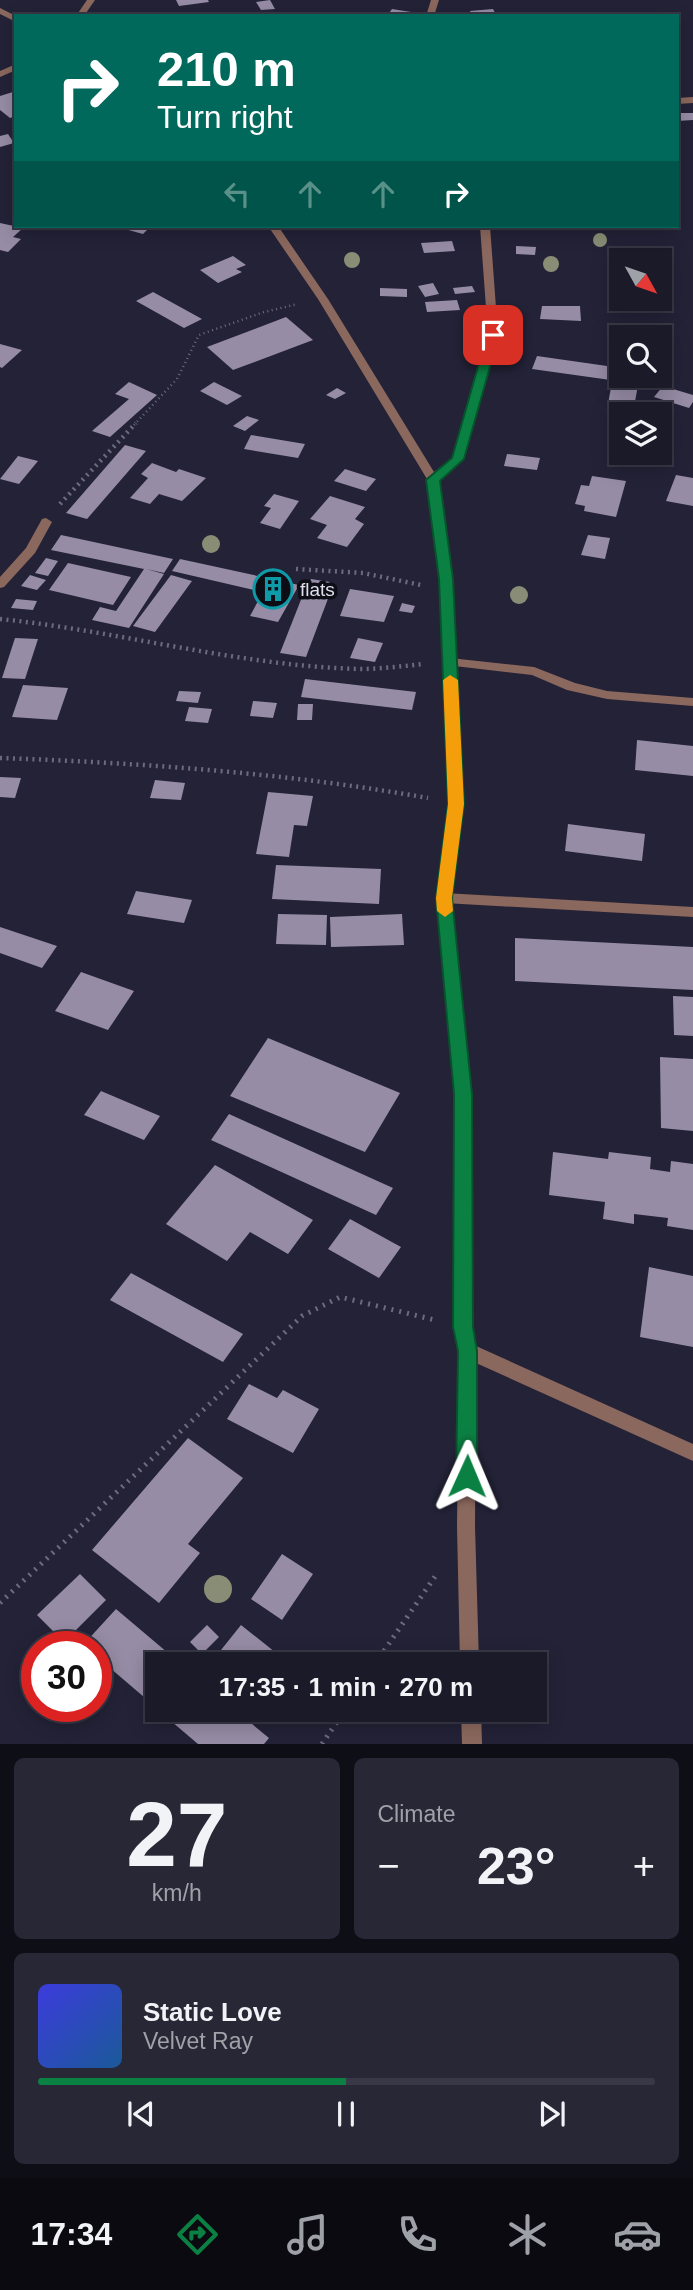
<!DOCTYPE html>
<meta charset="utf-8">
<style>
:root{--surface:#1a1a29;--page:#272735;--text:#f1f3f6;--muted:#9fa1a8;--line:#383846;--accent:#0b8043}
body{margin:0;font-family:Arial,sans-serif;background:var(--page);color:var(--text);height:100vh;display:flex;flex-direction:column;font-size:26px;white-space:nowrap}
*{box-sizing:border-box;margin:0}
p{font-size:23px;color:var(--muted)}
.icon{flex:none;width:38px;height:38px;fill:none;stroke:currentColor;stroke-width:2;stroke-linecap:round;stroke-linejoin:round}
.map{position:relative;height:1744px;overflow:hidden}
.drawer{display:flex;flex-direction:column;gap:14px;padding:14px;background:#0e0e17;flex:1}
.drawer>*{flex:none}
.top-card{position:absolute;left:14px;top:14px;width:665px;height:214px;border-radius:0px;box-shadow:0 4px 18px #0003,0 0 0 2px var(--line);background:#00695c;color:#fff;overflow:hidden}
.needle{width:46px;rotate:130deg}
.controls{position:absolute;left:609px;top:248px;display:grid;gap:14px}
.controls a{display:grid;place-items:center;width:63px;height:63px;border-radius:0px;background:var(--surface);box-shadow:0 4px 18px #0003,0 0 0 2px var(--line);font-size:35px}
.speed{position:absolute;left:21px;top:1631px;display:flex;gap:14px;font-size:35px;font-weight:700;text-align:center}
.speed>*{display:grid;place-content:center;width:91px;height:91px;border-radius:50%;background:var(--surface);box-shadow:0 4px 18px #0003,0 0 0 2px var(--line);line-height:1}
.speed .limit{border:10px solid #d22;background:#fff;color:#111}
.pin{position:absolute;display:grid;place-items:center;width:60px;height:60px;color:#fff;margin:-30px;border-radius:14px;box-shadow:0 4px 10px #0006}
.me{position:absolute;width:77px;margin:-38px;rotate:1deg;stroke-linejoin:round;filter:drop-shadow(0 0 5px #0008)}
.turn{display:flex;align-items:center;gap:24px;height:147px;padding:0 28px;font-size:32px}
.turn .icon{width:91px;height:91px;stroke-width:2.5}
.turn b{display:block;font-size:49px;line-height:60px}
.lanes{display:flex;align-items:center;height:66px;padding:0 28px;background:#0003;justify-content:center;gap:35px;direction:ltr}
.lanes .off{opacity:.35}
.big{font-size:52px;font-weight:800;line-height:1.1}
.drawer .card{flex:1;display:flex;flex-direction:column;justify-content:center;gap:10px;min-width:0;padding:0 24px;border-radius:10px;background:var(--page)}
.drawer .dial{align-items:center;gap:0}
.dial b{font-size:91px;line-height:1}
.song{display:flex;align-items:center;gap:21px}
.cover{width:84px;height:84px;border-radius:10px;background:linear-gradient(135deg,hsl(240 70% 55%),hsl(210 70% 35%))}
.played{height:7px;border-radius:4px;background:linear-gradient(90deg,var(--accent) 50%,var(--line) 50%)}
.keys{display:flex;justify-content:space-around;direction:ltr}
.heat{display:flex;justify-content:space-between;align-items:center;font-size:38px;direction:ltr}
.drawer .tiles{flex:1;display:grid;gap:14px;grid-template-columns:1fr 1fr}
.card:last-child{grid-column:span 2}
.trip{position:absolute;left:145px;top:1652px;width:402px;height:70px;border-radius:0px;background:var(--surface);box-shadow:0 4px 18px #0003,0 0 0 2px var(--line);font-weight:800;line-height:70px;text-align:center}
.tab-bar{display:flex;height:112px;justify-content:space-around;align-items:center;background:#0a0a10;color:var(--muted)}
.tab-bar .icon{width:49px;height:49px}
.tab-bar .selected{color:var(--accent)}
.tab-bar b{font-size:32px;color:var(--text)}
.map>svg:first-child{display:block}
.building{fill:#968ca5}
.lines{fill:none;stroke-linecap:round;stroke-linejoin:round}
.path-far2{stroke:#6d6c7e;stroke-width:2.5;stroke-dasharray:1 3.5;stroke-linecap:butt}
.path-far1{stroke:#6d6c7e;stroke-width:4.5;stroke-dasharray:2 4.5;stroke-linecap:butt}
.path{stroke:#6d6c7e;stroke-width:5;stroke-dasharray:2 6;stroke-linecap:butt}
.service{fill:#8b685d;fill-rule:evenodd}
.minor{fill:#8b685d;fill-rule:evenodd}
.tree{fill:#8a8d75}
.route{fill:#0b8043;stroke:#07532c;stroke-width:2}
.slow{fill:#f59e0b}
.labels{text-anchor:middle;dominant-baseline:central;stroke-width:7;stroke-linejoin:round;paint-order:stroke}
.poi-label{font-size:19px;fill:#dfdfed;stroke:#0d0d16;text-anchor:start}
</style>
<div class="map">
<svg width="693" height="1744" viewBox="0 0 693 1744">
<rect width="100%" height="100%" fill="#232237"/>
<g class="building">
<polygon points="176,0 208,0 209,2 179,6"/>
<polygon points="270,0 275,9 261,10 256,2"/>
<polygon points="392,9 411,12 409,16 387,16"/>
<polygon points="493,9 495,13 502,12 504,16 472,16 470,11"/>
<polygon points="16,91 16,116 10,118 0,110 0,96"/>
<polygon points="677,113 693,113 693,120 677,121"/>
<polygon points="8,134 14,143 0,147 0,136"/>
<polygon points="0,223 23,228 13,237 21,239 8,252 0,250"/>
<polygon points="114,226 151,226 143,234"/>
<polygon points="452,241 455,251 424,253 421,243"/>
<polygon points="516,246 536,247 535,255 516,254"/>
<polygon points="233,256 246,265 236,269 242,272 218,283 200,270"/>
<polygon points="433,283 439,294 425,297 418,286"/>
<polygon points="472,286 475,292 455,294 453,288"/>
<polygon points="380,288 407,289 407,297 380,296"/>
<polygon points="153,292 202,319 184,328 136,301"/>
<polygon points="457,300 460,310 427,312 425,302"/>
<polygon points="542,306 580,306 581,321 540,319"/>
<polygon points="286,317 313,340 233,370 207,347"/>
<polygon points="0,344 22,350 2,368 0,367"/>
<polygon points="537,356 621,368 621,376 634,376 632,383 532,369"/>
<polygon points="129,382 157,395 110,437 92,431 129,399 115,394"/>
<polygon points="214,382 242,396 227,405 200,391"/>
<polygon points="612,382 638,385 634,407 608,404"/>
<polygon points="663,386 693,395 693,402 689,408 654,397"/>
<polygon points="337,388 346,393 335,399 326,395"/>
<polygon points="247,416 259,420 245,431 233,426"/>
<polygon points="251,435 305,444 298,458 244,449"/>
<polygon points="125,445 146,451 87,519 66,513"/>
<polygon points="507,454 540,458 537,470 504,466"/>
<polygon points="18,456 38,461 19,484 0,479"/>
<polygon points="152,463 176,472 179,469 206,478 182,501 159,494 150,504 130,498 148,478 141,474"/>
<polygon points="345,469 376,479 366,491 334,481"/>
<polygon points="676,475 693,478 693,506 666,501"/>
<polygon points="592,476 626,481 616,517 584,511 585,506 575,504 581,485 589,486"/>
<polygon points="274,494 299,501 280,529 260,523 271,508 264,506"/>
<polygon points="330,496 365,507 355,519 364,524 347,547 317,538 327,525 310,519"/>
<polygon points="61,535 173,559 164,573 146,569 164,574 129,628 92,620 100,607 116,611 144,569 51,550"/>
<polygon points="588,535 610,538 605,559 581,555"/>
<polygon points="46,558 58,561 48,576 35,573"/>
<polygon points="180,559 299,585 278,622 250,616 263,592 172,571"/>
<polygon points="68,563 131,577 113,605 49,590"/>
<polygon points="30,575 46,580 37,590 21,586"/>
<polygon points="171,575 192,581 155,632 133,626"/>
<polygon points="311,579 330,582 326,591 307,588"/>
<polygon points="350,589 394,596 384,622 340,616"/>
<polygon points="304,592 329,596 306,657 280,653"/>
<polygon points="16,599 37,601 33,610 11,608"/>
<polygon points="402,603 415,606 412,613 399,611"/>
<polygon points="15,638 38,639 25,679 2,678"/>
<polygon points="358,638 383,643 375,662 350,658"/>
<polygon points="305,679 416,692 412,710 301,697"/>
<polygon points="23,685 68,688 57,720 12,717"/>
<polygon points="179,691 201,692 198,703 176,701"/>
<polygon points="253,701 277,703 273,718 250,716"/>
<polygon points="298,704 313,704 312,720 297,720"/>
<polygon points="189,707 212,709 208,723 185,721"/>
<polygon points="637,740 693,746 693,776 635,770"/>
<polygon points="0,777 21,778 15,798 0,797"/>
<polygon points="155,780 185,783 181,800 150,798"/>
<polygon points="268,792 313,796 307,826 294,825 289,857 256,854"/>
<polygon points="568,824 645,834 642,861 565,851"/>
<polygon points="276,865 381,869 379,904 272,899"/>
<polygon points="136,891 192,900 184,923 127,914"/>
<polygon points="278,914 327,915 326,945 276,944"/>
<polygon points="402,914 404,945 331,947 330,917"/>
<polygon points="0,927 57,946 42,968 0,953"/>
<polygon points="515,938 693,947 693,990 515,981"/>
<polygon points="81,972 134,991 108,1030 55,1011"/>
<polygon points="673,996 693,997 693,1036 674,1035"/>
<polygon points="268,1038 400,1093 365,1152 230,1096"/>
<polygon points="660,1057 693,1059 693,1131 661,1128"/>
<polygon points="101,1091 160,1116 144,1140 84,1115"/>
<polygon points="229,1114 393,1188 376,1215 211,1140"/>
<polygon points="553,1152 608,1159 609,1152 651,1157 650,1169 670,1172 671,1161 693,1164 693,1230 667,1226 668,1218 634,1214 634,1224 603,1219 605,1202 549,1195"/>
<polygon points="215,1165 313,1220 288,1254 250,1232 227,1261 166,1224"/>
<polygon points="350,1219 401,1247 379,1278 328,1249"/>
<polygon points="649,1267 693,1276 693,1347 640,1337"/>
<polygon points="131,1273 243,1334 223,1362 110,1300"/>
<polygon points="249,1384 277,1398 283,1390 319,1409 293,1453 227,1419"/>
<polygon points="188,1438 243,1478 188,1544 200,1553 159,1603 92,1550"/>
<polygon points="282,1554 313,1574 282,1620 251,1599"/>
<polygon points="80,1574 106,1600 64,1642 37,1615"/>
<polygon points="116,1609 181,1664 158,1664 158,1709 96,1656 96,1647 83,1645"/>
<polygon points="207,1625 219,1637 202,1654 190,1642"/>
<polygon points="241,1625 290,1664 228,1664 217,1655"/>
<polygon points="158,1710 235,1710 269,1738 264,1744 198,1744"/>
</g>
<g class="lines">
<polyline class="path-far2" points="134,425 177,379 199,335 264,312 298,304"/>
<g class="path-far1">
<polyline points="60,504 136,423"/>
<polyline points="296,569 363,573 421,585"/>
<path d="M0 619C120 631 238 666 360 669 381 669 403 666 424 664"/>
<path d="M0 758C143 763 287 773 428 798"/>
</g>
<g class="path">
<polyline points="0,1603 302,1316 340,1297 435,1320"/>
<polyline points="375,1664 436,1575"/>
<polyline points="322,1744 345,1710"/>
</g>
<g class="service">
<polygon points="46,518 52,522 35,553 4,587 0,588 0,577 26,548 42,519"/>
<polygon points="450,658 534,667 575,683 607,691 693,698 693,706 607,699 567,690 532,675 446,665 444,662 446,659"/>
<polygon points="444,893 693,907 693,917 444,903 439,902 437,898 439,894"/>
</g>
<g class="minor">
<polygon points="87,0 95,0 84,16 76,16"/>
<polygon points="431,0 439,0 434,16 426,16"/>
<polygon points="0,8 16,16 16,22 0,14"/>
<polygon points="16,64 16,70 0,77 0,71"/>
<polygon points="693,97 693,103 677,104 677,98"/>
<polygon points="268,226 278,226 328,299 434,472 453,458 488,335 480,226 490,226 498,335 464,459 439,480 452,579 463,804 451,898 471,1094 471,1327 476,1346 693,1444 693,1461 476,1363 475,1526 479,1664 460,1664 457,1526 459,1351 455,1327 455,1094 437,898 449,804 440,579 427,479 318,299"/>
<polygon points="461,1710 481,1710 482,1744 462,1744"/>
</g>
</g>
<g class="tree">
<circle cx="600" cy="240" r="7"/>
<circle cx="352" cy="260" r="8"/>
<circle cx="551" cy="264" r="8"/>
<circle cx="211" cy="544" r="9"/>
<circle cx="519" cy="595" r="9"/>
<circle cx="218" cy="1589" r="14"/>
</g>
<polygon class="route" points="493,332 499,335 464,459 440,481 453,579 464,804 452,898 472,1094 473,1327 477,1351 477,1476 474,1483 467,1486 459,1483 456,1476 458,1351 453,1327 454,1094 436,898 448,804 439,579 426,480 452,458 487,335"/>
<polygon class="slow" points="450,675 458,680 464,804 452,898 453,911 445,917 437,911 436,898 448,804 443,680"/>
<defs>
<g id="building-ring" transform="scale(2.0125)"><circle r="9.5" fill="#0d0d16" stroke="#0f9aa8" stroke-width="1.5"/><path d="M-4-6H4V6H1V3H-1V6H-4ZM-2.5-4.3h1.7v1.8h-1.7ZM.8-4.3h1.7v1.8H.8ZM-2.5-1h1.7V.8h-1.7ZM.8-1h1.7V.8H.8Z" fill="#0f9aa8"/></g>
</defs>
<g fill-rule="evenodd">
<use href="#building-ring" x="273" y="589"/>
</g>
<g class="labels">
<g class="poi-label">
<text x="300" y="589">flats</text>
</g>
</g>
</svg>
<div class="controls">
<a><svg class="needle" viewBox="-14 -14 28 28"><path d="M0-13l5 13h-10z" fill="#e53935"/><path d="M0 13l5-13h-10z" fill="#9fa1a8"/></svg></a>
<a><svg class="icon" aria-label="search" viewBox="0 0 24 24"><circle cx="10" cy="10" r="6"/><path d="M15 15l6 6"/></svg></a>
<a><svg class="icon" aria-label="layers" viewBox="0 0 24 24"><path d="M12 4l9 5-9 5-9-5zM3 14l9 5 9-5"/></svg></a>
</div>
<div class="speed"><div class="limit">30</div></div>
<div class="pin" style="left:493px;top:335px;background:#d93025"><svg class="icon" aria-label="arrive" viewBox="0 0 24 24"><path d="M6 21V4h12l-3 4 3 4H6"/></svg></div>
<svg class="me" style="left:467px;top:1476px" viewBox="-20 -20 40 40"><path d="M0-17L14 15 0 8-14 15z" fill="#0b8043" stroke="#fff" stroke-width="4"/></svg>
<div class="trip">17:35 · 1 min · 270 m</div>
<div class="top-card">
<div class="turn"><svg class="icon" aria-label="right" viewBox="0 0 24 24"><path d="M7 20v-9h11M14 6l5 5-5 5"/></svg><div><b>210 m</b>Turn right</div></div>
<div class="lanes"><svg class="icon off" aria-label="left" viewBox="0 0 24 24"><path d="M17 20v-9H6M10 6l-5 5 5 5"/></svg><svg class="icon off" aria-label="ahead" viewBox="0 0 24 24"><path d="M12 20V5M6 11l6-6 6 6"/></svg><svg class="icon off" aria-label="ahead" viewBox="0 0 24 24"><path d="M12 20V5M6 11l6-6 6 6"/></svg><svg class="icon" aria-label="right" viewBox="0 0 24 24"><path d="M7 20v-9h11M14 6l5 5-5 5"/></svg></div>
</div>
</div>
<section class="drawer">
<div class="tiles">
<div class="card dial"><b>27</b><p>km/h</p></div>
<div class="card"><p>Climate</p>
<div class="heat"><a>−</a><b class="big">23°</b><a>+</a></div>
</div>
<div class="card">
<div class="song"><i class="cover"></i><div><b>Static Love</b><p>Velvet Ray</p></div></div>
<div class="played"></div>
<div class="keys"><svg class="icon" aria-label="previous" viewBox="0 0 24 24"><path d="M18 5L8 12l10 7zM5 5v14"/></svg><svg class="icon" aria-label="pause" viewBox="0 0 24 24"><path d="M8 5v14M16 5v14"/></svg><svg class="icon" aria-label="next" viewBox="0 0 24 24"><path d="M6 5l10 7-10 7zM19 5v14"/></svg></div>
</div>
</div>
</section>
<nav class="tab-bar">
<b>17:34</b>
<svg class="icon selected" aria-label="directions" viewBox="0 0 24 24"><path d="M12 3l9 9-9 9-9-9zM9 14v-3h6M13 9l2 2-2 2"/></svg>
<svg class="icon" aria-label="music" viewBox="0 0 24 24"><path d="M9 18V5l10-2v13"/><circle cx="6" cy="18" r="3"/><circle cx="16" cy="16" r="3"/></svg>
<svg class="icon" aria-label="phone" viewBox="0 0 24 24"><path d="M5 4h4l2 5-3 2q2 4 5 5l2-3 5 2v4C11 20 4 13 5 4z"/></svg>
<svg class="icon" aria-label="climate" viewBox="0 0 24 24"><path d="M12 3v18M4 7l16 10M4 17L20 7"/></svg>
<svg class="icon" aria-label="car" viewBox="0 0 24 24"><path d="M5 17H2v-5l4-1 3-4h7l3 4 3 1v5h-3M9 17h6M6 11h13"/><circle cx="7" cy="17" r="2"/><circle cx="17" cy="17" r="2"/></svg>
</nav>
